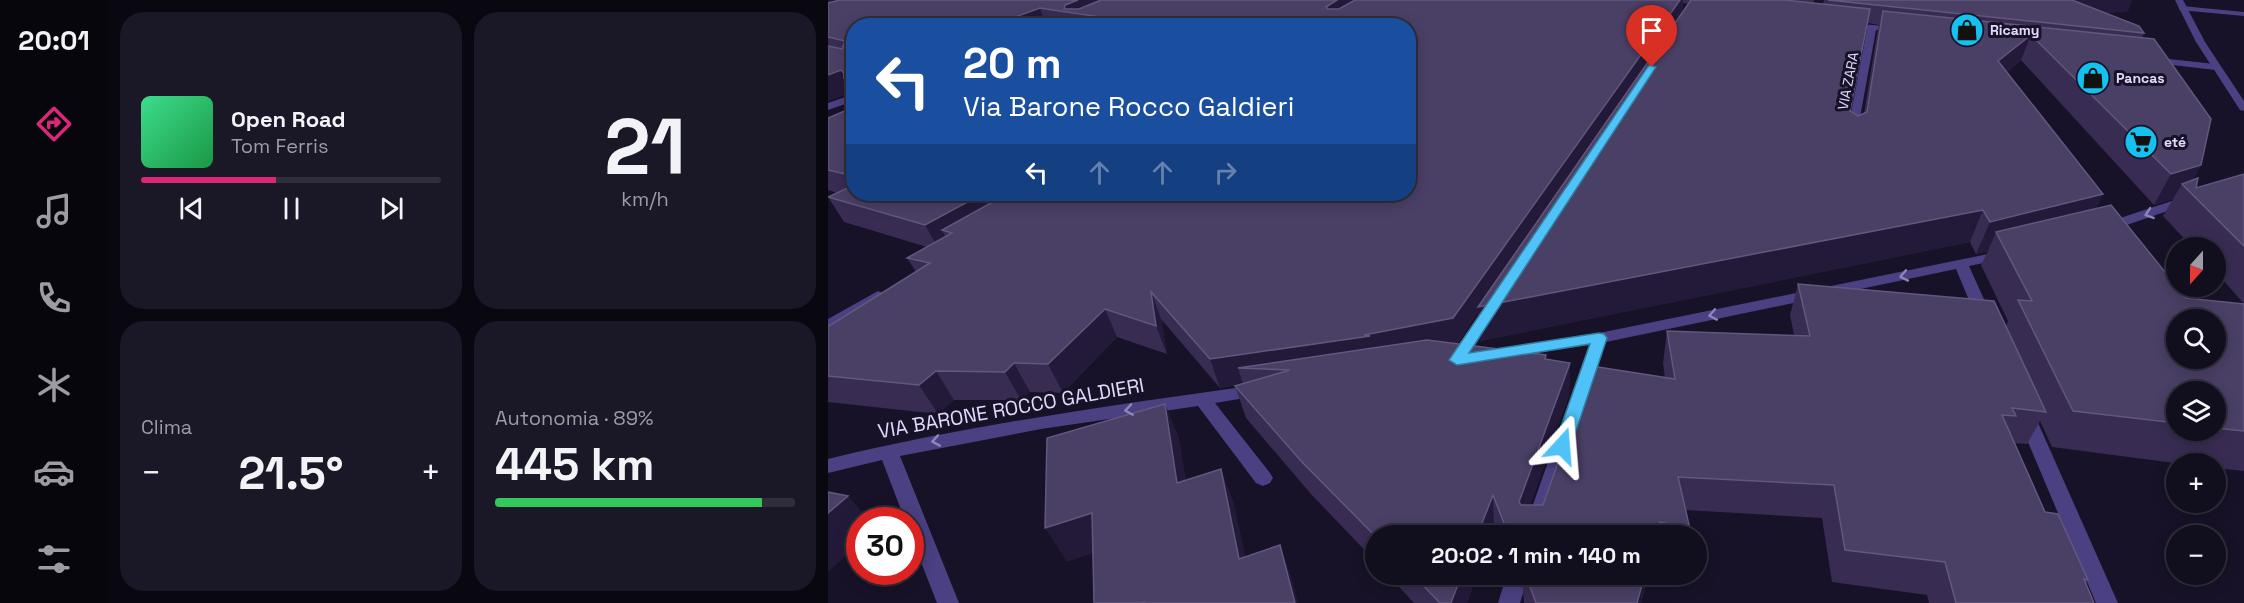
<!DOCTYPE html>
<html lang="it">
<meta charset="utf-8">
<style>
:root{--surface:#110e1d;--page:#1a1726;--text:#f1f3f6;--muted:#9c9ca4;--line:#302e3b;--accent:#db2777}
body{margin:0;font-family:"Space Grotesk",sans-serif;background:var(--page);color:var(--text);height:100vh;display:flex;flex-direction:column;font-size:22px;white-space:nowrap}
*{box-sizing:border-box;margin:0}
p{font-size:20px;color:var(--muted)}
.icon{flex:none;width:33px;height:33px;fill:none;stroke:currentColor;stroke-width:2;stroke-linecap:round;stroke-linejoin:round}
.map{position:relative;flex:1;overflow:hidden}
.details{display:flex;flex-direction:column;gap:12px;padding:12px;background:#090810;width:720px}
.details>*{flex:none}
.hud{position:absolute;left:18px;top:18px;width:570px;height:183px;border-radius:24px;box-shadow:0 3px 15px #0003,0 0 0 2px var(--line);background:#1a4fa0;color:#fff;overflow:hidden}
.needle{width:39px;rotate:201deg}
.controls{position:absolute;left:1338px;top:237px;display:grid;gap:12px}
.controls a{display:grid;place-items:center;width:60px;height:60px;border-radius:50%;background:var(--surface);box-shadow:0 3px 15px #0003,0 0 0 2px var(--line);font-size:30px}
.speed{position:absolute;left:18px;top:507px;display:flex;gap:12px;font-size:30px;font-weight:700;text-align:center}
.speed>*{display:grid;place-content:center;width:78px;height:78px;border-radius:50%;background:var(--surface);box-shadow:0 3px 15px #0003,0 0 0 2px var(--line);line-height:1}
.speed .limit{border:9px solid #d22;background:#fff;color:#111}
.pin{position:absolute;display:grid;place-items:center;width:51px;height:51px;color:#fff;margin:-62px -26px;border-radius:50% 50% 50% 0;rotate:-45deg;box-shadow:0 0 6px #0007}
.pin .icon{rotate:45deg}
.me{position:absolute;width:66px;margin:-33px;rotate:19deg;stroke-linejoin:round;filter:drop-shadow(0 0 4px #0008)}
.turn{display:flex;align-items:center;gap:21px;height:126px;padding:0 18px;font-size:27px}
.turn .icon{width:78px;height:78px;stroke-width:2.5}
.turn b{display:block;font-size:42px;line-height:51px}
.lanes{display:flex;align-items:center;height:57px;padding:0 18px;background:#0003;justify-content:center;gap:30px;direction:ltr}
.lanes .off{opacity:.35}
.big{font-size:45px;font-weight:800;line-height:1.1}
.details .card{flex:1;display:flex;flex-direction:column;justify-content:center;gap:9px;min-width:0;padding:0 21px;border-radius:24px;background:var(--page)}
.details .dial{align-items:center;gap:0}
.dial b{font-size:78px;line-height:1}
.song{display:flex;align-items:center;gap:18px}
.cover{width:72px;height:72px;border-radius:9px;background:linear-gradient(135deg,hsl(150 70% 55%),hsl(140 70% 35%))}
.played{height:6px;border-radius:3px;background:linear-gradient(90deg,var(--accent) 45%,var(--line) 45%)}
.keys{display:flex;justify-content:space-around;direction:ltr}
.heat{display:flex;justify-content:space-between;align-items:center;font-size:33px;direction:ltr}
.charge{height:9px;border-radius:4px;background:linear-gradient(90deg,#34c759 89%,var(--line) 0)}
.details .tiles{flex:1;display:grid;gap:12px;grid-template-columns:repeat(2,1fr)}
.trip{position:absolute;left:537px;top:525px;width:342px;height:60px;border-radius:30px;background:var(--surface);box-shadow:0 3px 15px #0003,0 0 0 2px var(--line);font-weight:800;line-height:60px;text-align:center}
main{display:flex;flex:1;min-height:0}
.tab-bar{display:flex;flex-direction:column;width:108px;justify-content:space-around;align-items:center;background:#07060c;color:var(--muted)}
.tab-bar .icon{width:42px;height:42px}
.tab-bar .current{color:var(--accent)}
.tab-bar b{font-size:27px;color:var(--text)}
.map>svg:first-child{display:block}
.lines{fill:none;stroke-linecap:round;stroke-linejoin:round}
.minor{fill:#4a4082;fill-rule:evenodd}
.tertiary{fill:#4a4082;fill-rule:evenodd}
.wall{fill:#382c53;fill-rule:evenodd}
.shaded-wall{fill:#231a3a}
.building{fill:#4a3f65;stroke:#62577d;stroke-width:1.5;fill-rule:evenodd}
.oneway{stroke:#8e85b9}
.route{fill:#4fc3f7;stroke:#337fa1;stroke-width:1.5}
.labels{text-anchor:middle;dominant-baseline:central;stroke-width:6;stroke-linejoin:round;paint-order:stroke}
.far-poi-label{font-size:14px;font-weight:bold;fill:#e2dafc;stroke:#171227;text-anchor:start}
.far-street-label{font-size:14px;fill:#e2dafc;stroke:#171227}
.near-street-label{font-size:20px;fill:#e2dafc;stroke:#171227}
</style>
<main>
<nav class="tab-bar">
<b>20:01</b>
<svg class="icon current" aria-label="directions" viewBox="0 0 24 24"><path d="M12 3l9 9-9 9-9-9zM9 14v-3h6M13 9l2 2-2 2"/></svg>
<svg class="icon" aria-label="music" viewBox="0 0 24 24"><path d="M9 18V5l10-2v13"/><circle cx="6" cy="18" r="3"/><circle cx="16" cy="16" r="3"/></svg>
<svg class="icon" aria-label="phone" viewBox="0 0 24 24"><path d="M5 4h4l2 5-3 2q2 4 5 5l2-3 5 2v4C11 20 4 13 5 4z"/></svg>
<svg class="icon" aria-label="climate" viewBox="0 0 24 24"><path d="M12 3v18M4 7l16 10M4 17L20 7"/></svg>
<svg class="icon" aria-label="car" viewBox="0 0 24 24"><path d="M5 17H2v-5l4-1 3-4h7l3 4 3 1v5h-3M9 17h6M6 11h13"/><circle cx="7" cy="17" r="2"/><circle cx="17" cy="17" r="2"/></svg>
<svg class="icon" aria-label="filters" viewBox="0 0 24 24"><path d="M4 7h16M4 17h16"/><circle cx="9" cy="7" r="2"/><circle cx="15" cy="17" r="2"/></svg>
</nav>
<section class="details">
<div class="tiles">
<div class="card">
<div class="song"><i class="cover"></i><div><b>Open Road</b><p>Tom Ferris</p></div></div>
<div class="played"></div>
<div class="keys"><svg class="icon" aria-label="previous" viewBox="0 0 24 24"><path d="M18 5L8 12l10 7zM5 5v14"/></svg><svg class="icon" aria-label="pause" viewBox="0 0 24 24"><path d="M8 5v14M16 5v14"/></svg><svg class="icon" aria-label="next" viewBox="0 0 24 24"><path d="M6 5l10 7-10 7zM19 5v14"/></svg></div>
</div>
<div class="card dial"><b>21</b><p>km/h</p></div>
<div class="card"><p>Clima</p>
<div class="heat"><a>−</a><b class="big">21.5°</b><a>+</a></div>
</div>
<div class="card"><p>Autonomia · 89%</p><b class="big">445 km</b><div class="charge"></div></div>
</div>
</section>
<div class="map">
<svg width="1416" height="603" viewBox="0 0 1416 603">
<rect width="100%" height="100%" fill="#171227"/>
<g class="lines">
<g class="minor">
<polygon points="1354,6 1416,12 1416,16 1351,10 1351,6"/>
<polygon points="1021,23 1068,27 1072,30 1068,33 1048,30 1029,134 1024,137 1019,134 1039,29 1018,27 1017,25"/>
<polygon points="1322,57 1387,64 1392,67 1387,70 1319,62 1319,58"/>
<polygon points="26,94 26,101 0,110 0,103"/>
<polygon points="1359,196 1363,197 1365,200 1363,203 1284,230 1279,231 1272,227 1274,224"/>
<polygon points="1175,251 1180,252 1182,255 1180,258 1141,266 1164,317 1156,322 1148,317 1128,269 778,342 715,536 694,536 761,345 669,359 663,358 661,354 663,350 771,333"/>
<polygon points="50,291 55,293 57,296 55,299 0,331 0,319"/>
<polygon points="662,305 670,310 635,364 623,364 621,360 623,356 657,307"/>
<path d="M429 385 435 387 438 391 435 395 387 403 442 473 445 478 442 483 435 486 428 483 370 406 213 429 72 456 131 603H109L82 534V520H77L54 460 0 473V459C140 425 285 405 429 385Z"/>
<polygon points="1198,409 1204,411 1207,416 1290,603 1268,603 1189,416 1192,411"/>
<polygon points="679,574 701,574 692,603 670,603"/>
</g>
<polygon class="tertiary" points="1347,0 1355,0 1377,42 1416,101 1416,111 1412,110 1368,42"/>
</g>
<g class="wall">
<path d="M0 0H986L985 3 995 4 996 0 1300 11 1278 13 1316 33 1314 38 1373 165 1364 181 1368 188 1416 174V304L1388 272V248H1365L1335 216 1345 199 1326 205 1193 60 1179 72 1275 194 1268 208 1358 298 1416 304V471L1388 468V464H1354L1224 447 1212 421 1199 444 1186 443 1217 512 1260 580 1258 583 1266 603H1101L1099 595 1004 582 994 518 857 510 862 529 860 536H669L666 528 664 536H548V562L483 494 418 418 407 386 410 385 392 388 333 319 339 354 289 337 235 393 202 392 193 400H126L110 414 0 402V325L1 326 88 272 79 258 99 247 16 222 0 197 9 193 0 190V118L26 107V194H580V26H26V95L24 92 0 101ZM855 3 861 4 810 76 854 12ZM1040 23 1051 25 1049 34 1036 113 1030 116 1022 111ZM1142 242 1148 254 1160 251 1153 265 1180 321 1178 326 970 284 962 315 966 335 839 331 835 363 837 378 715 505H702L741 395 742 363 718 359V355L629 344 650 312 652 341ZM1348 392H1388V430H1348Z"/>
<polygon points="559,574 649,574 639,603 586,603"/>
<polygon points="694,574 821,574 813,603 696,603"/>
</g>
<g class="shaded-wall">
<polygon points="0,0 53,0 0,16"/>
<polygon points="250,0 298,0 238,12 236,9 237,5"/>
<polygon points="509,0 542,0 501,26 498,7"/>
<polygon points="852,0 855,0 854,12 655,306 1155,210 1142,242 652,341 650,312 627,346 462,370 410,368 415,384 392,388 382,359"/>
<polygon points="1239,0 1305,0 1300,11 1233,17"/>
<polygon points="212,8 218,26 163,26"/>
<polygon points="1203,35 1193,60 1160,87 1170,61"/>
<polygon points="13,70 17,78 26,75 26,95 24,92 0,101 0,75"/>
<polygon points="1373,165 1359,189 1354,184 1345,199 1326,205 1343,174"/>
<polygon points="154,194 210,194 124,233 114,230 122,245 112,251 97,225"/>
<polygon points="1275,194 1259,226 1168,232 1160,251 1148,254 1162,222"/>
<polygon points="323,292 333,319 339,354 328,326"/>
<polygon points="277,309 289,337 235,393 220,364"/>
<polygon points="186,363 202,392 193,400 177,372"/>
<polygon points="742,363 741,395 692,535 691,502"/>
<polygon points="108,371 126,400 110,414 91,385"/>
<polygon points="337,404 351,438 364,517 349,483"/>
<polygon points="393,469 406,503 425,593 411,559"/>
<polygon points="665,495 666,528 664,536 649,536"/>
<polygon points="20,496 41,520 32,520 32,543 0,572 0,513"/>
<polygon points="264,513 283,547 239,562 217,528"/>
<polygon points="452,545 464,579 470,603 467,603"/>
<polygon points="634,574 649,574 639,603 623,603"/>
<polygon points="817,574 821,574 813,603 809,603"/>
</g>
<g class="building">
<polygon points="12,0 250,0 237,5 236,9 251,9 273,0 509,0 498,7 500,9 511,9 527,0 852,0 625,318 536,335 542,336 382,359 323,292 328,326 277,309 220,364 186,363 177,372 108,371 91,385 0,376 0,325 1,326 102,263 79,258 124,233 114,230 179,194 580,194 580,26 332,26 212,8 163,26 26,26 26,75 16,78 16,73 13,70 0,75 0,46 14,49 17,41 0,37 0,3"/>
<polygon points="863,0 956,0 1042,9 1022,111 1030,116 1039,112 1055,11 1326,39 1383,119 1373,165 1343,174 1203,35 1170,61 1275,194 1162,222 1155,210 650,307"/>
<polygon points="1000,0 1244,0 1311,26 1316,33"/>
<polygon points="26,107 26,176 0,170 0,118"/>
<polygon points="1416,174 1416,246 1354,184 1370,178 1368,188"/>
<polygon points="26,185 26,194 154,194 97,225 0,197"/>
<path d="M1283 205 1358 298 1416 304V431L1388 428V392H1348V423L1245 411 1190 300 1204 301 1168 232ZM1348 320H1388V358H1348Z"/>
<polygon points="970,284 1166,301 1218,412 1184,408 1188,416 1174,415 1217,512 1230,514 1260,580 1256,579 1266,603 1128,603 1117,562 1017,550 1006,485 850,477 862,529 832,522 828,536 681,536 665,495 649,536 548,536 548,537 474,462 407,386 462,370 410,368 599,340 718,355 717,359 742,363 691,502 693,505 715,505 764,366 847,379 839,331 982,336"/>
<polygon points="337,404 349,483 393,469 411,559 452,545 467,603 317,603 316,602 313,603 266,603 264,513 217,528 219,438"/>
<polygon points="0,492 20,496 0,513"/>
<polygon points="584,574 634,574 623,603 612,603"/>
<polygon points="697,574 817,574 809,603 708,603"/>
</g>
<defs><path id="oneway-chevron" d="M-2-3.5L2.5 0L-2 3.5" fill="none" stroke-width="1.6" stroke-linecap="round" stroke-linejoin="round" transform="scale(1.5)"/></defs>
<g class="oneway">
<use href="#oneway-chevron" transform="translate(1321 214) rotate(161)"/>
<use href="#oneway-chevron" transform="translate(1076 276) rotate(169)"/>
<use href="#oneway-chevron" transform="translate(885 315) rotate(169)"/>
<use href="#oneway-chevron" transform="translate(301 410) rotate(171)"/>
<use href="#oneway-chevron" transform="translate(108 441) rotate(170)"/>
</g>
<polygon class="route" points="821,65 828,67 641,353 771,333 776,334 779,338 743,446 740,451 734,453 728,451 726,446 762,344 629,365 621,360"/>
<defs>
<g id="shop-disc" transform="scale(1.725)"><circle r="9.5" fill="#14c1ef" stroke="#171227"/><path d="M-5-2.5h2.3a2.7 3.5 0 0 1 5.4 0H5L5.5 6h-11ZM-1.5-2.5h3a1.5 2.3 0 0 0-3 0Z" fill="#111"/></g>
<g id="supermarket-disc" transform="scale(1.725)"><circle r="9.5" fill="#14c1ef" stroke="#171227"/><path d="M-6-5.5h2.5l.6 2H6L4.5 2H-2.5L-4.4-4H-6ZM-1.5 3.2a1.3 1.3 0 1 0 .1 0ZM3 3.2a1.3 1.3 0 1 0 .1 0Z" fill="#111"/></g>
</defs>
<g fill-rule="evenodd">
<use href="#shop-disc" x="1139" y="30"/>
<use href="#shop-disc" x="1265" y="78"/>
<use href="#supermarket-disc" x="1313" y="142"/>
</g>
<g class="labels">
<g class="far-poi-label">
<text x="1162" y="30">Ricamy</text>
<text x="1288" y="78">Pancas</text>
<text x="1336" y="142">eté</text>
</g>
<g class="far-street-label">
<text transform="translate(1020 81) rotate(-79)">VIA ZARA</text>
</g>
<g class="near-street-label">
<text transform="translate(183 408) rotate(-10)">VIA BARONE ROCCO GALDIERI</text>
</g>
</g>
</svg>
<div class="controls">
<a><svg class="needle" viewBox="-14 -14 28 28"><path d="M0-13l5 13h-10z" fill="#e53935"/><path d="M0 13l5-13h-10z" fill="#9c9ca4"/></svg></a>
<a><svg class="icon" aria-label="search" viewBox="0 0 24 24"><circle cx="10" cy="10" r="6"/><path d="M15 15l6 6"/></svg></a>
<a><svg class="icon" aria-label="layers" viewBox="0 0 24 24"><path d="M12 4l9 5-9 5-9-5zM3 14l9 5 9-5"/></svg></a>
<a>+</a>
<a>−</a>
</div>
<div class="speed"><div class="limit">30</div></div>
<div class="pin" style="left:824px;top:67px;background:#d93025"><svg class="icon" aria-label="arrive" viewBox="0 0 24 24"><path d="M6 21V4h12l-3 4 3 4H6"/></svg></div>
<svg class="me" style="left:734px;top:446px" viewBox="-20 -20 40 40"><path d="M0-17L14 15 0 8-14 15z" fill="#4fc3f7" stroke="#fff" stroke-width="4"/></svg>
<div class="trip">20:02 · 1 min · 140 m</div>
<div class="hud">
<div class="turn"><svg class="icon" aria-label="left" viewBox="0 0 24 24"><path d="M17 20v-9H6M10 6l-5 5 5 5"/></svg><div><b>20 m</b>Via Barone Rocco Galdieri</div></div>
<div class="lanes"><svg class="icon" aria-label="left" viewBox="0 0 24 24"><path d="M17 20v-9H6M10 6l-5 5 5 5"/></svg><svg class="icon off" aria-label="ahead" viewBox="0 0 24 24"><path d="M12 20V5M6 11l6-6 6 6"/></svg><svg class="icon off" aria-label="ahead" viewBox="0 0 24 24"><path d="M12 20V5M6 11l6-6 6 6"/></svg><svg class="icon off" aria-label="right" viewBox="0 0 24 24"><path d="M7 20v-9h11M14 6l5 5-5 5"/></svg></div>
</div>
</div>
</main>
